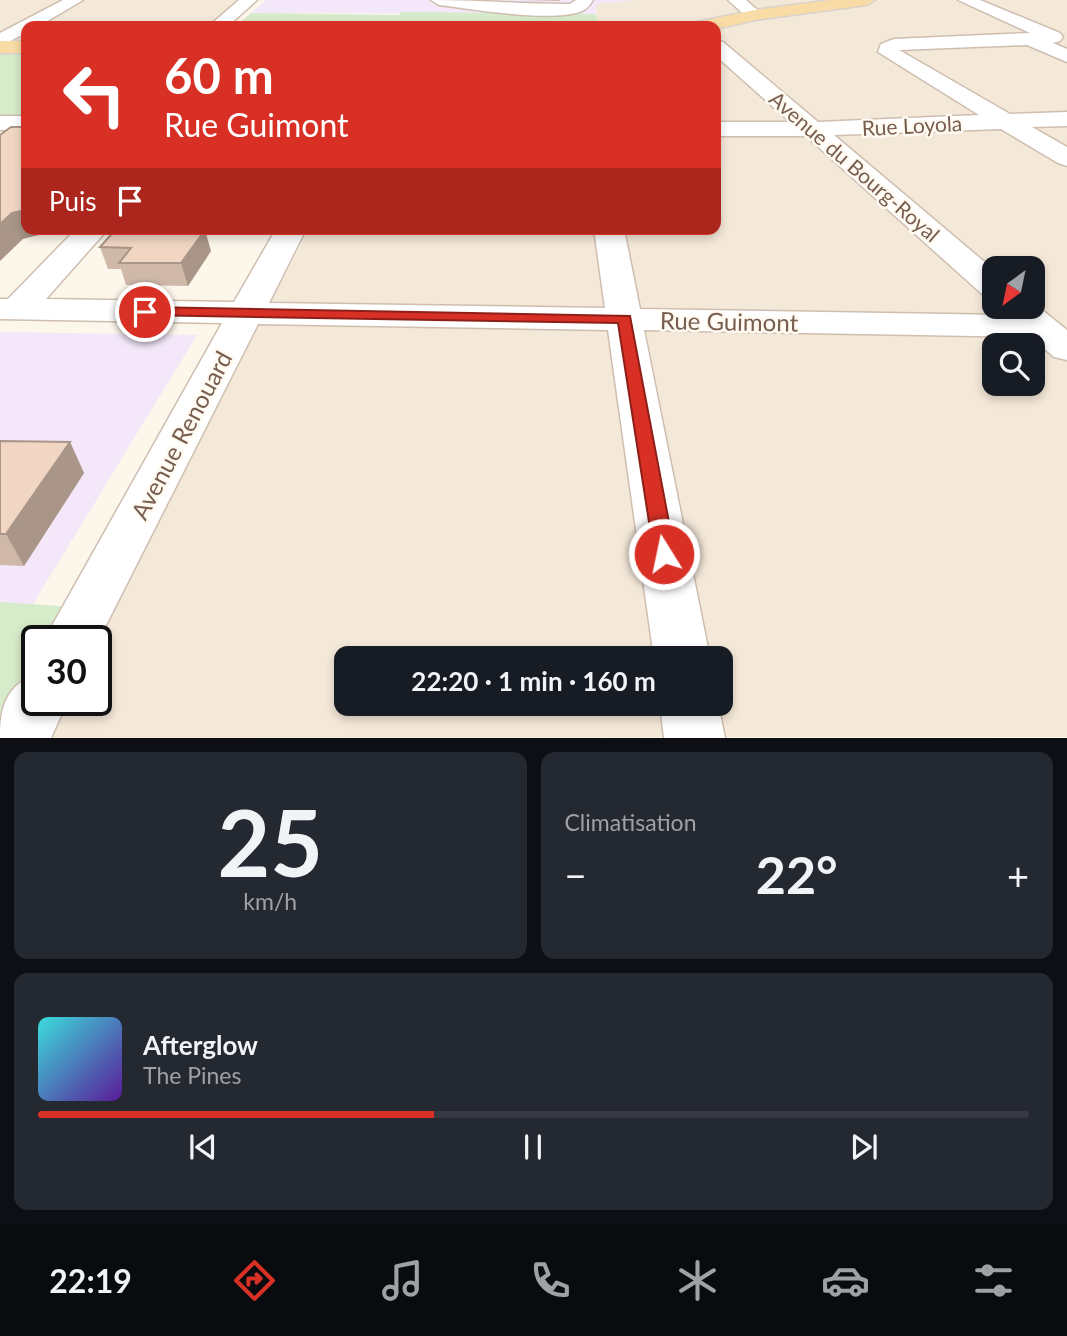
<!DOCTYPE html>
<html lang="fr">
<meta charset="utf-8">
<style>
:root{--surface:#171b24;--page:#242831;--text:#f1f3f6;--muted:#9ea1a6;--line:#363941;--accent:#d93025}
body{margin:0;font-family:Lato,sans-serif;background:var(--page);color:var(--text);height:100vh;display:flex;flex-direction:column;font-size:26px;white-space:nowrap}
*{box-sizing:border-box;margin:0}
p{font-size:23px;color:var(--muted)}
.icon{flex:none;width:38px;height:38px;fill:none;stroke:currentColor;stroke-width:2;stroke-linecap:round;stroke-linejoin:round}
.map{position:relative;height:738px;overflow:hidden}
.drawer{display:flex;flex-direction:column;gap:14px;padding:14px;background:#0d0f14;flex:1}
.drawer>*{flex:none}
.hud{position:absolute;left:21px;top:21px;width:700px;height:214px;border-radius:14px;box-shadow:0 4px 10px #0003;background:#d93025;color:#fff;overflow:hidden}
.needle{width:46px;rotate:213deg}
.fabs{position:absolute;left:982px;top:256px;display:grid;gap:14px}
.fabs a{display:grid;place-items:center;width:63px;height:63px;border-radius:14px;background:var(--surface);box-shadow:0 4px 10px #0003;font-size:35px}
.speed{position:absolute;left:21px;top:625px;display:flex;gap:14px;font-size:35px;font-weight:700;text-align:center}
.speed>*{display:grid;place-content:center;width:91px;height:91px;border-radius:50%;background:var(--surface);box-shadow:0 4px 10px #0003;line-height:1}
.speed .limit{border:4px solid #111;border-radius:10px;background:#fff;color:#111}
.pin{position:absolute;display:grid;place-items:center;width:60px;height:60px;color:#fff;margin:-30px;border:4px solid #fff;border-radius:50%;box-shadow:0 2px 7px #0007}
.me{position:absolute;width:77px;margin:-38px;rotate:350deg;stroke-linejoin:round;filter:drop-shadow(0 0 5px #0008)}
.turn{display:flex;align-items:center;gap:24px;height:147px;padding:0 28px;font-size:32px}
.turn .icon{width:91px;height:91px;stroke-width:2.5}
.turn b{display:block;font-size:49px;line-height:60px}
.then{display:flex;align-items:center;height:66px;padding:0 28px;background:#0003;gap:14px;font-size:26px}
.big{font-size:52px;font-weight:700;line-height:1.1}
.drawer .tile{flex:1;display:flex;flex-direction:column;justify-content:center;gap:10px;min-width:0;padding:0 24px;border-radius:14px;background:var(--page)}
.drawer .dial{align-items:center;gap:0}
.dial b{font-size:91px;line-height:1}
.song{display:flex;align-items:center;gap:21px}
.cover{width:84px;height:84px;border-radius:10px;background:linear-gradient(135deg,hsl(180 70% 55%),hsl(270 70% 35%))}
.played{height:7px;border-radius:4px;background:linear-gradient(90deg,var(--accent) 40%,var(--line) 40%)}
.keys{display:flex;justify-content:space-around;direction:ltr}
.heat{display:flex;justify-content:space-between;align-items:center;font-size:38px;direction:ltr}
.drawer .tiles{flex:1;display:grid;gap:14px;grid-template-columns:1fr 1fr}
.tile:last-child{grid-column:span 2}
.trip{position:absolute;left:334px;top:646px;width:399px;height:70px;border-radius:14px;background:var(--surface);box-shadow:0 4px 10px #0003;font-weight:700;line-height:70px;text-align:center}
.tabs{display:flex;height:112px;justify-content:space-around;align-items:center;background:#090b0e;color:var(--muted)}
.tabs .icon{width:49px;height:49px}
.tabs .on{color:var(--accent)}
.tabs b{font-size:32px;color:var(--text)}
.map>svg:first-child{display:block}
.residential{fill:#f4e8d9;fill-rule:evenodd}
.education{fill:#f3e7f9}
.green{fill:#d6ebc9}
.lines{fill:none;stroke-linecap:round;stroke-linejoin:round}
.minor-casing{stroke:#cfbeb0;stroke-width:3}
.major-casing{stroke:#d9d2cd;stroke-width:3}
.minor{fill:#fff;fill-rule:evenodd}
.major{fill:#f9dba6;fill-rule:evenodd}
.wall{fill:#cfb8a8}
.shaded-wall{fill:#a99688}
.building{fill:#f1d6c3;stroke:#a99688;stroke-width:2}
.route{fill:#d93025;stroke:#8d1f18;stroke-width:2}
.labels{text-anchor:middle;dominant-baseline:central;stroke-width:5;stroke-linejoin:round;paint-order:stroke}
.far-street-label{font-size:21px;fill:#785e4e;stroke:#fffaf2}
.street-label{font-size:24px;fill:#785e4e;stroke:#fffaf2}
</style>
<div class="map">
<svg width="1067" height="738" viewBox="0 0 1067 738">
<rect width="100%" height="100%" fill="#fcf6eb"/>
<g class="residential">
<polygon points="0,0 249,0 218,26 26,26 26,47 0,47"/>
<path d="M636 0H1067V737L43 738 63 700H96V640H94L309 229H716V26H599L595 4ZM994 268H1032V306H994ZM994 345H1032V383H994ZM346 658H721V704H346Z"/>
</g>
<g class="education">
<polygon points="266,0 636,0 596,4 596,14 251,13"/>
<polygon points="0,332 197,335 0,658"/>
</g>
<g class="green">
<polygon points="401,12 596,14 599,26 236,26 251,13 399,15"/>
<rect x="0" y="47" width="26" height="76"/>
<polygon points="0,602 88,608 69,640 37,640 37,693 10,737 0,737"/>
</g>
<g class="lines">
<g class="minor-casing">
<g id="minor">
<polygon points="63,0 83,0 39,26 26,26 26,33 0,46 0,33"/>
<polygon points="239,0 257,0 228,26 209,26"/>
<path d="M431 0C478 0 523 4 570 4L576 0H593C590 5 587 9 582 11 552 23 472 9 439 5Z"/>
<polygon points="728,0 746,0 763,15 761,19 749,19"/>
<polygon points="958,0 980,0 1060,33 1063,37 1060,41 1053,43 1067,49 1067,62 1027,45 899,50 1010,114 1067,112 1067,126 1032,127 1067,147 1067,166 1058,163 1001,129 834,135 994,270 994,297 982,294 806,136 716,136 716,122 790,122 716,56 716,40 723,42 818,122 979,115 878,52 881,44 894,39 1030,33"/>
<rect x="0" y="116" width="26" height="14"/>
<polygon points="76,229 108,229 46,299 234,302 276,229 306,229 269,303 605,308 594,229 624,229 640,309 1007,315 1004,310 1006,306 1032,306 1032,302 1067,330 1067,360 1054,357 1031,337 644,330 710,658 654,658 608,330 258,324 96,645 96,640 44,640 222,323 0,319 0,299 8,299"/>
<path d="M37 674V700H68L51 738H0C0 707 6 685 37 674Z"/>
<polygon points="660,704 718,704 725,738 664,738"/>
</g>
</g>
<g class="major-casing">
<g id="major">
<polygon points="831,0 875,0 867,5 755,20 716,29 716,26 694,26 697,22 755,10"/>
<rect x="0" y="41" width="26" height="12"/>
</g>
</g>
<use href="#minor" class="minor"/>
<use href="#major" class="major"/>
</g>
<g class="wall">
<polygon points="523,0 560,0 560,1"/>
<polygon points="116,229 211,251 188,286 126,285 121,269 108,269 100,247"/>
<polygon points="0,441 70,442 84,473 24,566 0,565"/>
</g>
<g class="shaded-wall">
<polygon points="26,210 26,229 53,229 50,232 23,239 0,261 0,224 12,213"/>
<polygon points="205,230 211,251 188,286 181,263"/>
<polygon points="70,442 84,473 24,566 6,534"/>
</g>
<g class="building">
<polygon points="11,127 26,127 26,210 12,213 0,224 0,135"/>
<polygon points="116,229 173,229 205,230 181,263 119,263 131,248 100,247"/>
<polygon points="0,441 70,442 6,534 0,534"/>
</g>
<polygon class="route" points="145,307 630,316 675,554 672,559 664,562 657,559 654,554 618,323 140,315 137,312 140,309"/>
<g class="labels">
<g class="far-street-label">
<text transform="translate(912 125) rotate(-3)">Rue Loyola</text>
<text transform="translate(855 166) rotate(41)">Avenue du Bourg-Royal</text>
</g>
<g class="street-label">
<text transform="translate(729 321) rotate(1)">Rue Guimont</text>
<text transform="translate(181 435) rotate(-62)">Avenue Renouard</text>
</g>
</g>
</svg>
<div class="fabs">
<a><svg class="needle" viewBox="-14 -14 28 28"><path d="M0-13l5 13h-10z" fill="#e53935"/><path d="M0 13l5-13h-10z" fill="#9ea1a6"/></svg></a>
<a><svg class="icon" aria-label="search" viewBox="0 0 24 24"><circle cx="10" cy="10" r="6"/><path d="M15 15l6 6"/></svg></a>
</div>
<div class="speed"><div class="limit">30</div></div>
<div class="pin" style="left:145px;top:312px;background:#d93025"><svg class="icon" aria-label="arrive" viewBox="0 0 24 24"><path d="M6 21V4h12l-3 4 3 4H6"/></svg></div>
<svg class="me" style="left:664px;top:554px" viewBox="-20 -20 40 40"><circle r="17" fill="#d93025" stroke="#fff" stroke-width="3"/><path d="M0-11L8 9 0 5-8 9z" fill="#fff"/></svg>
<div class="trip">22:20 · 1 min · 160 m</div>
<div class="hud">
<div class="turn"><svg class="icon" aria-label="left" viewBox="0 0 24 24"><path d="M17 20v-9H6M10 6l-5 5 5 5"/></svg><div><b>60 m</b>Rue Guimont</div></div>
<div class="then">Puis<svg class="icon" aria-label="arrive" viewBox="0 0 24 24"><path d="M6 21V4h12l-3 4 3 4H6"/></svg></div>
</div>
</div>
<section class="drawer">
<div class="tiles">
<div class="tile dial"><b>25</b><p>km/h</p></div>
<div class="tile"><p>Climatisation</p>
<div class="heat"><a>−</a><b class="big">22°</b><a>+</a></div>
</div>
<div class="tile">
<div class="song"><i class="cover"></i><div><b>Afterglow</b><p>The Pines</p></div></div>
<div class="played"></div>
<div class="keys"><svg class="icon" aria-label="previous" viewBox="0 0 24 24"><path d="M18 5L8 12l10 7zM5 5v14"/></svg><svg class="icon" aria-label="pause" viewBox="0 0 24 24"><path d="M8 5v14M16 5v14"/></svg><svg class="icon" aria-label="next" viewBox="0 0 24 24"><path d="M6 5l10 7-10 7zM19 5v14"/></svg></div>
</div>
</div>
</section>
<nav class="tabs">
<b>22:19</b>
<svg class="icon on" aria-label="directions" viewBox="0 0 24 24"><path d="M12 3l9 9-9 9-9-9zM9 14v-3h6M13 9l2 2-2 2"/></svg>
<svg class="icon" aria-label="music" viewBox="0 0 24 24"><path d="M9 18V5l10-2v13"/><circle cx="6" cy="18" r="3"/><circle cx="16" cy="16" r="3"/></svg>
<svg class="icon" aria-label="phone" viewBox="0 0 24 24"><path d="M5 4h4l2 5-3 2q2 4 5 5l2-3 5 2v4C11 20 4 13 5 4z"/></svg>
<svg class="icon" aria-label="climate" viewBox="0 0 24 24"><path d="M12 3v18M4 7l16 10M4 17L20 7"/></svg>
<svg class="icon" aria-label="car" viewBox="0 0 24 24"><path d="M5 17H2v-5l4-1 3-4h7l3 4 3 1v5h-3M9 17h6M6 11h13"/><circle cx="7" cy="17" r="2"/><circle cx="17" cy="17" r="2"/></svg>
<svg class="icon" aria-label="filters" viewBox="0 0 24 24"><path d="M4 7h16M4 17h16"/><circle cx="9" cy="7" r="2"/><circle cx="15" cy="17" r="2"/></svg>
</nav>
